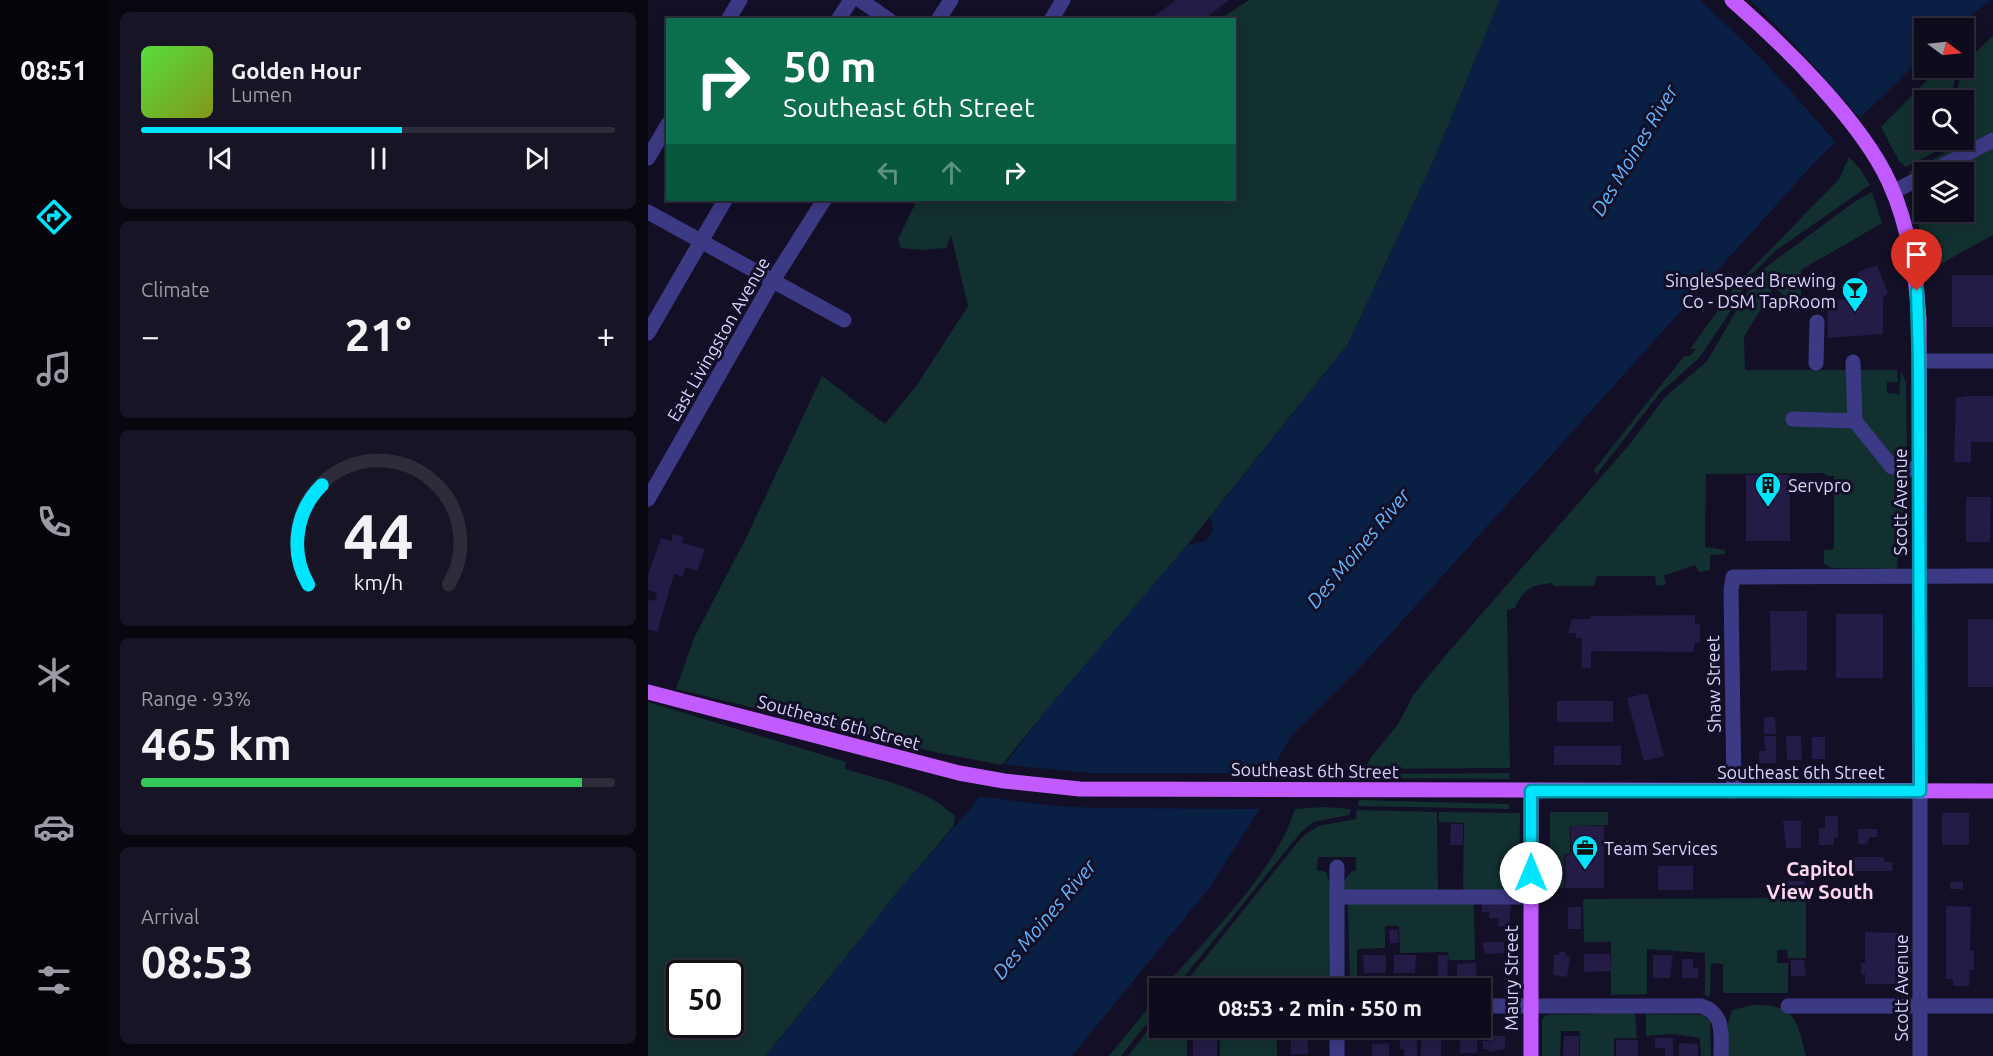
<!DOCTYPE html>
<meta charset="utf-8">
<style>
:root{--surface:#0e0b1c;--page:#171425;--text:#f1f3f6;--muted:#9b9ba3;--line:#2e2b3b;--accent:#00e5ff}
body{margin:0;font-family:Ubuntu,sans-serif;background:var(--page);color:var(--text);height:100vh;display:flex;flex-direction:column;font-size:22px;white-space:nowrap}
*{box-sizing:border-box;margin:0}
p{font-size:20px;color:var(--muted)}
.icon{flex:none;width:33px;height:33px;fill:none;stroke:currentColor;stroke-width:2;stroke-linecap:round;stroke-linejoin:round}
.map{position:relative;flex:1;overflow:hidden}
.drawer{display:flex;flex-direction:column;gap:12px;padding:12px;background:#08060f;width:540px}
.drawer>*{flex:none}
.guide{position:absolute;left:18px;top:18px;width:570px;height:183px;border-radius:0px;box-shadow:0 3px 15px #0003,0 0 0 2px var(--line);background:#0b6e4f;color:#fff;overflow:hidden}
.needle{width:39px;rotate:105deg}
.tools{position:absolute;left:1266px;top:18px;display:grid;gap:12px}
.tools a{display:grid;place-items:center;width:60px;height:60px;border-radius:0px;background:var(--surface);box-shadow:0 3px 15px #0003,0 0 0 2px var(--line);font-size:30px}
.speed{position:absolute;left:18px;top:960px;display:flex;gap:12px;font-size:30px;font-weight:700;text-align:center}
.speed>*{display:grid;place-content:center;width:78px;height:78px;border-radius:50%;background:var(--surface);box-shadow:0 3px 15px #0003,0 0 0 2px var(--line);line-height:1}
.speed .limit{border:3px solid #111;border-radius:9px;background:#fff;color:#111}
.pin{position:absolute;display:grid;place-items:center;width:51px;height:51px;color:#fff;margin:-62px -26px;border-radius:50% 50% 50% 0;rotate:-45deg;box-shadow:0 0 6px #0007}
.pin .icon{rotate:45deg}
.me{position:absolute;width:66px;margin:-33px;rotate:0deg;stroke-linejoin:round;filter:drop-shadow(0 0 4px #0008)}
.turn{display:flex;align-items:center;gap:21px;height:126px;padding:0 18px;font-size:27px}
.turn .icon{width:78px;height:78px;stroke-width:2.5}
.turn b{display:block;font-size:42px;line-height:51px}
.lanes{display:flex;align-items:center;height:57px;padding:0 18px;background:#0003;justify-content:center;gap:30px;direction:ltr}
.lanes .off{opacity:.35}
.big{font-size:45px;font-weight:700;line-height:1.1}
.drawer .card{flex:1;display:flex;flex-direction:column;justify-content:center;gap:9px;min-width:0;padding:0 21px;border-radius:9px;background:var(--page)}
.drawer .dial{align-items:center;gap:0}
.dial svg{height:156px;overflow:visible;fill:none;stroke:var(--line);stroke-width:7;stroke-linecap:round;text-anchor:middle}
.dial text{fill:var(--text);stroke:none}
.song{display:flex;align-items:center;gap:18px}
.cover{width:72px;height:72px;border-radius:9px;background:linear-gradient(135deg,hsl(110 70% 55%),hsl(70 70% 35%))}
.played{height:6px;border-radius:3px;background:linear-gradient(90deg,var(--accent) 55%,var(--line) 55%)}
.keys{display:flex;justify-content:space-around;direction:ltr}
.heat{display:flex;justify-content:space-between;align-items:center;font-size:33px;direction:ltr}
.charge{height:9px;border-radius:4px;background:linear-gradient(90deg,#34c759 93%,var(--line) 0)}
.trip{position:absolute;left:501px;top:978px;width:342px;height:60px;border-radius:0px;background:var(--surface);box-shadow:0 3px 15px #0003,0 0 0 2px var(--line);font-weight:700;line-height:60px;text-align:center}
main{display:flex;flex:1;min-height:0}
.tabs{display:flex;flex-direction:column;width:108px;justify-content:space-around;align-items:center;background:#06040b;color:var(--muted)}
.tabs .icon{width:42px;height:42px}
.tabs .selected{color:var(--accent)}
.tabs b{font-size:27px;color:var(--text)}
.map>svg:first-child{display:block}
.green{fill:#12302f;fill-rule:evenodd}
.water{fill:#0a1f44}
.pier{fill:#130f26}
.building{fill:#241b47}
.lines{fill:none;stroke-linecap:round;stroke-linejoin:round}
.minor{stroke:#3d3a85;stroke-width:15}
.major{stroke:#c25bff;stroke-width:15}
.route-casing{stroke:#0095a6;stroke-width:15}
.route{stroke:#00e5ff;stroke-width:10}
.labels{text-anchor:middle;dominant-baseline:central;stroke-width:6;stroke-linejoin:round;paint-order:stroke}
.poi-label{font-size:18px;fill:#d9d4ff;stroke:#130f26;text-anchor:start}
.street-label{font-size:18px;fill:#d9d4ff;stroke:#130f26}
.water-label{font-size:20px;font-style:italic;fill:#62b6ff;stroke:#130f26}
.neighbourhood-label{font-size:20px;font-weight:bold;fill:#ffd6f0;stroke:#130f26}
</style>
<main>
<nav class="tabs">
<b>08:51</b>
<svg class="icon selected" aria-label="directions" viewBox="0 0 24 24"><path d="M12 3l9 9-9 9-9-9zM9 14v-3h6M13 9l2 2-2 2"/></svg>
<svg class="icon" aria-label="music" viewBox="0 0 24 24"><path d="M9 18V5l10-2v13"/><circle cx="6" cy="18" r="3"/><circle cx="16" cy="16" r="3"/></svg>
<svg class="icon" aria-label="phone" viewBox="0 0 24 24"><path d="M5 4h4l2 5-3 2q2 4 5 5l2-3 5 2v4C11 20 4 13 5 4z"/></svg>
<svg class="icon" aria-label="climate" viewBox="0 0 24 24"><path d="M12 3v18M4 7l16 10M4 17L20 7"/></svg>
<svg class="icon" aria-label="car" viewBox="0 0 24 24"><path d="M5 17H2v-5l4-1 3-4h7l3 4 3 1v5h-3M9 17h6M6 11h13"/><circle cx="7" cy="17" r="2"/><circle cx="17" cy="17" r="2"/></svg>
<svg class="icon" aria-label="filters" viewBox="0 0 24 24"><path d="M4 7h16M4 17h16"/><circle cx="9" cy="7" r="2"/><circle cx="15" cy="17" r="2"/></svg>
</nav>
<section class="drawer">
<div class="card">
<div class="song"><i class="cover"></i><div><b>Golden Hour</b><p>Lumen</p></div></div>
<div class="played"></div>
<div class="keys"><svg class="icon" aria-label="previous" viewBox="0 0 24 24"><path d="M18 5L8 12l10 7zM5 5v14"/></svg><svg class="icon" aria-label="pause" viewBox="0 0 24 24"><path d="M8 5v14M16 5v14"/></svg><svg class="icon" aria-label="next" viewBox="0 0 24 24"><path d="M6 5l10 7-10 7zM19 5v14"/></svg></div>
</div>
<div class="card"><p>Climate</p>
<div class="heat"><a>−</a><b class="big">21°</b><a>+</a></div>
</div>
<div class="card dial"><svg viewBox="0 0 100 80">
<path d="M14 69A42 42 0 1 1 86 69"/>
<path d="M14 69A42 42 0 0 1 21 18" stroke="#00e5ff"/>
<text x="50" y="56" font-size="32" font-weight="700">44</text>
<text x="50" y="72" font-size="11">km/h</text>
</svg></div>
<div class="card"><p>Range · 93%</p><b class="big">465 km</b><div class="charge"></div></div>
<div class="card"><p>Arrival</p><b class="big">08:53</b></div>
</section>
<div class="map">
<svg width="1345" height="1056" viewBox="0 0 1345 1056">
<rect width="100%" height="100%" fill="#130f26"/>
<g class="green">
<polygon points="601,0 852,0 785,162 700,344 520,569 402,706 354,765 291,753 28,689 46,638 99,536 174,376 237,424 269,385 320,306 303,235 298,248 273,250 253,248 250,239 269,200 586,200 586,20 572,19"/>
<path d="M1345 36V132L1263 176 1261 172 1295 154 1304 140H1316V100H1308C1312 66 1320 59 1345 36Z"/>
<polygon points="1291,68 1309,68 1303,100 1276,100 1276,140 1297,140 1289,151 1258,167 1251,161 1233,127"/>
<polygon points="1345,147 1345,235 1282,270 1267,210 1267,189 1276,184 1276,212 1316,212 1316,172 1298,172"/>
<polygon points="1201,157 1212,169 1222,185 1127,251 1102,276 1079,317 1051,358 1012,393 948,475 946,470 1036,356 1042,356 1048,349 1042,349 1089,284 1191,179"/>
<path d="M1224 192 1234 223 1153 270V298L1139 299 1126 287 1096 337 1097 370H1249L1250 382H1239V393L1250 394 1251 397 1253 371 1258 382 1260 547 1258 556H1253V546H1251L1249 569 1184 568 1176 564V550L1186 549V476H1179L1176 473 1058 474 1057 547 1077 550V554L1062 555V570L1051 572 1047 565 1015 576 1018 582 1015 586 1008 585 1007 576H949L946 586H905V583C884 585 876 588 867 608L859 610 862 768 717 769 722 759 750 724 766 694 797 656 981 445 1017 397 1059 361 1101 289 1117 268 1206 202Z"/>
<path d="M0 702 198 762 197 769C234 780 279 789 307 816L305 827C240 902 180 981 117 1056H0ZM32 974H82V1024H32Z"/>
<polygon points="862,773 861,779 714,778 713,774"/>
<polygon points="711,800 857,804 861,804 861,809 709,806"/>
<path d="M676 807 703 809 701 815 666 822 653 832 527 988H516C559 936 627 874 647 809Z"/>
<path d="M709 810 789 812 790 893 699 894 695 889C697 879 698 873 708 870V857H670L669 870 678 872 683 887 681 988H533L654 837 670 826 708 819Z"/>
<polygon points="791,812 872,813 871,892 815,892 816,823 791,822"/>
<polygon points="902,812 960,812 960,825 922,826 922,854 916,854 916,888 902,889"/>
<polygon points="1158,898 1158,958 1140,958 1139,950 1129,950 1129,963 1140,963 1140,993 1075,993 1075,964 1063,963 1062,996 1057,996 1057,953 999,949 999,994 963,995 963,942 936,942 935,899"/>
<polygon points="826,902 827,960 801,960 800,952 752,953 751,926 737,926 737,948 709,949 709,988 702,988 700,904"/>
<polygon points="511,995 511,1008 473,1056 461,1056"/>
<path d="M1105 1005C1148 1005 1148 1018 1158 1056H1080V1024L1084 1010Z"/>
<polygon points="987,1013 989,1038 966,1038 966,1056 932,1056 932,1031 913,1031 912,1056 894,1056 894,1020 898,1015"/>
<polygon points="998,1014 1055,1015 1062,1020 1063,1056 1053,1056 1052,1038 1025,1034 998,1036"/>
<polygon points="511,1016 512,1028 562,1028 561,1034 539,1034 539,1056 480,1056"/>
<polygon points="572,1028 680,1028 680,1033 629,1032 629,1056 572,1056"/>
</g>
<polygon class="water" points="852,0 1342,0 1308,28 1276,28 1276,56 1167,162 718,661 643,736 625,767 612,809 561,888 424,1056 117,1056 173,989 252,888 319,813 402,706 539,545 558,541 565,530 562,517 700,344 785,162"/>
<g class="pier">
<polygon points="1052,0 1102,0 1139,36 1213,119 1191,146 1116,61"/>
<polygon points="351,764 439,773 626,773 615,809 449,808 408,806 328,796"/>
</g>
<g class="building">
<polygon points="528,0 581,0 555,20 501,20"/>
<polygon points="1229,265 1240,293 1235,298 1235,334 1180,338 1179,300 1212,299 1210,272"/>
<rect x="1304" y="275" width="41" height="52"/>
<polygon points="1321,396 1345,396 1345,442 1323,442 1323,462 1306,462 1308,398"/>
<rect x="1098" y="475" width="44" height="66"/>
<polygon points="1318,497 1343,497 1342,542 1318,542"/>
<polygon points="25,534 36,537 34,543 57,549 49,571 37,567 35,577 26,574 9,632 0,629 0,599 7,601 9,593 0,590 0,575 13,538 23,541"/>
<polygon points="1122,611 1159,611 1159,670 1123,671"/>
<rect x="1188" y="614" width="47" height="64"/>
<polygon points="1047,615 1047,624 1052,624 1052,643 1046,643 1046,652 943,651 943,668 934,668 934,638 928,638 928,633 920,633 924,619 943,619 943,616"/>
<rect x="1320" y="619" width="25" height="68"/>
<polygon points="999,693 1016,756 996,761 979,698"/>
<rect x="909" y="701" width="56" height="21"/>
<polygon points="1116,717 1127,717 1128,734 1116,734"/>
<polygon points="1116,736 1128,736 1128,763 1111,763 1111,751 1118,751"/>
<polygon points="1138,736 1153,736 1154,760 1139,760"/>
<rect x="1164" y="737" width="13" height="22"/>
<rect x="906" y="746" width="67" height="19"/>
<rect x="1294" y="813" width="27" height="32"/>
<polygon points="1177,816 1190,816 1190,838 1186,838 1186,845 1171,845 1171,828 1177,828"/>
<polygon points="1135,821 1153,821 1153,848 1138,848"/>
<polygon points="803,824 815,824 815,845 802,845"/>
<polygon points="923,826 956,826 956,888 917,888 917,855 923,855"/>
<polygon points="1210,829 1229,829 1229,837 1222,837 1219,844 1210,844"/>
<polygon points="1201,857 1236,857 1236,862 1245,862 1244,871 1201,871"/>
<rect x="1010" y="866" width="35" height="24"/>
<rect x="1139" y="881" width="18" height="12"/>
<polygon points="1315,881 1315,889 1302,889 1302,882"/>
<polygon points="834,903 863,904 861,926 850,926 851,918 841,918 841,912 834,912"/>
<polygon points="1298,906 1323,907 1322,951 1326,951 1326,970 1322,970 1321,986 1305,986 1305,979 1298,979"/>
<rect x="920" y="907" width="13" height="22"/>
<polygon points="741,930 750,930 750,943 742,943"/>
<polygon points="1217,932 1250,933 1250,984 1217,984 1217,974 1213,974 1213,963 1217,963"/>
<polygon points="838,942 856,942 856,953 837,954 834,944"/>
<polygon points="911,952 918,952 918,956 922,956 919,977 905,975 906,955 911,955"/>
<polygon points="936,954 962,954 963,971 936,972"/>
<polygon points="715,955 738,955 738,973 716,973"/>
<polygon points="746,955 768,955 767,973 746,973"/>
<polygon points="790,955 800,955 799,981 790,981"/>
<polygon points="1005,955 1025,955 1022,978 1005,978"/>
<polygon points="1034,959 1045,959 1045,968 1050,968 1050,978 1034,978"/>
<polygon points="1143,960 1156,960 1158,976 1143,976"/>
<polygon points="828,963 829,980 820,980 820,983 809,980 809,964"/>
<polygon points="752,1032 769,1032 769,1056 756,1056 756,1049 752,1049"/>
<rect x="545" y="1034" width="24" height="22"/>
<polygon points="643,1035 659,1035 660,1054 643,1054"/>
<polygon points="841,1036 857,1036 857,1049 841,1052 841,1049 835,1049 835,1041 841,1041"/>
<polygon points="916,1036 931,1036 931,1056 915,1056"/>
<rect x="773" y="1037" width="20" height="19"/>
<rect x="812" y="1037" width="17" height="16"/>
<polygon points="1007,1038 1025,1038 1025,1056 1017,1056 1017,1048 1007,1048"/>
<rect x="968" y="1040" width="22" height="16"/>
<polygon points="741,1043 741,1056 724,1056 724,1044"/>
<polygon points="1031,1043 1050,1044 1050,1056 1031,1056"/>
</g>
<g class="lines">
<g class="minor">
<polyline points="212,0 241,20"/>
<polyline points="80,20 92,0"/>
<polyline points="190,20 203,0"/>
<polyline points="290,20 303,0"/>
<polyline points="403,20 415,0"/>
<polyline points="0,158 20,124"/>
<polyline points="1283,172 1345,140"/>
<polyline points="1245,192 1276,176"/>
<polyline points="0,212 196,320"/>
<polyline points="0,333 77,200"/>
<polyline points="1271,361 1345,361"/>
<polyline points="1205,362 1207,421"/>
<polyline points="1168,363 1169,322"/>
<polyline points="1145,419 1207,421 1244,467 1271,470"/>
<polyline points="0,499 124,282 176,200"/>
<polyline points="1086,791 1083,590 1085,577 1345,576"/>
<polyline points="1272,791 1272,1056"/>
<polyline points="689,867 689,988"/>
<polyline points="689,897 883,897"/>
<path d="M832 1006H1053C1077 1013 1073 1035 1073 1056"/>
<polyline points="1140,1006 1345,1006"/>
<polyline points="689,1056 689,1028"/>
</g>
<g class="major">
<path d="M1084 0C1135 44 1213 121 1241 182 1261 225 1268 273 1271 319L1272 791"/>
<polyline points="0,692 311,773 356,781 432,789 1345,791"/>
<polyline points="883,1056 883,791"/>
</g>
</g>
<g class="lines">
<g class="route-casing">
<polyline id="route" points="883,873 883,791 1272,791 1271,361 1269,291"/>
</g>
<use href="#route" class="route"/>
</g>
<defs>
<g id="bar-pin" transform="scale(1.35)"><path d="M0 17L-7.5 6A9.5 9.5 0 1 1 7.5 6Z" fill="#00e5ff" stroke="#130f26"/><path d="M-6-5H6L.8 .8V4.5H3.5V6h-7V4.5H-.8V.8Z" fill="#111"/></g>
<g id="building-pin" transform="scale(1.35)"><path d="M0 17L-7.5 6A9.5 9.5 0 1 1 7.5 6Z" fill="#00e5ff" stroke="#130f26"/><path d="M-4-6H4V6H1V3H-1V6H-4ZM-2.5-4.3h1.7v1.8h-1.7ZM.8-4.3h1.7v1.8H.8ZM-2.5-1h1.7V.8h-1.7ZM.8-1h1.7V.8H.8Z" fill="#111"/></g>
<g id="office-pin" transform="scale(1.35)"><path d="M0 17L-7.5 6A9.5 9.5 0 1 1 7.5 6Z" fill="#00e5ff" stroke="#130f26"/><path d="M-6-3h4V-5.5h4V-3h4V5H-6ZM-1-4.5V-3h2v-1.5ZM-6 0V1H6V0Z" fill="#111"/></g>
</defs>
<g fill-rule="evenodd">
<use href="#bar-pin" x="1207" y="290"/>
<use href="#building-pin" x="1120" y="485"/>
<use href="#office-pin" x="937" y="848"/>
</g>
<g class="labels">
<g class="poi-label">
<text x="1188" y="280" text-anchor="end">SingleSpeed Brewing<tspan x="1188" dy="21">Co - DSM TapRoom</tspan></text>
<text x="1140" y="485">Servpro</text>
<text x="956" y="848">Team Services</text>
</g>
<g class="street-label">
<text transform="translate(70 339) rotate(-60)">East Livingston Avenue</text>
<text transform="translate(1252 502) rotate(-90)">Scott Avenue</text>
<text transform="translate(1065 684) rotate(-91)">Shaw Street</text>
<text transform="translate(191 722) rotate(15)">Southeast 6th Street</text>
<text transform="translate(667 770) rotate(1)">Southeast 6th Street</text>
<text x="1153" y="772">Southeast 6th Street</text>
<text transform="translate(863 978) rotate(-90)">Maury Street</text>
<text transform="translate(1253 988) rotate(-90)">Scott Avenue</text>
</g>
<g class="water-label">
<text transform="translate(986 150) rotate(-59)">Des Moines River</text>
<text transform="translate(710 548) rotate(-50)">Des Moines River</text>
<text transform="translate(396 919) rotate(-50)">Des Moines River</text>
</g>
<g class="neighbourhood-label">
<text x="1172" y="868">Capitol<tspan x="1172" dy="23">View South</tspan></text>
</g>
</g>
</svg>
<div class="tools">
<a><svg class="needle" viewBox="-14 -14 28 28"><path d="M0-13l5 13h-10z" fill="#e53935"/><path d="M0 13l5-13h-10z" fill="#9b9ba3"/></svg></a>
<a><svg class="icon" aria-label="search" viewBox="0 0 24 24"><circle cx="10" cy="10" r="6"/><path d="M15 15l6 6"/></svg></a>
<a><svg class="icon" aria-label="layers" viewBox="0 0 24 24"><path d="M12 4l9 5-9 5-9-5zM3 14l9 5 9-5"/></svg></a>
</div>
<div class="speed"><div class="limit">50</div></div>
<div class="pin" style="left:1269px;top:291px;background:#d93025"><svg class="icon" aria-label="arrive" viewBox="0 0 24 24"><path d="M6 21V4h12l-3 4 3 4H6"/></svg></div>
<svg class="me" style="left:883px;top:873px" viewBox="-20 -20 40 40"><circle r="19" fill="#fff"/><path d="M0-13L10 11 0 6-10 11z" fill="#00e5ff"/></svg>
<div class="trip">08:53 · 2 min · 550 m</div>
<div class="guide">
<div class="turn"><svg class="icon" aria-label="right" viewBox="0 0 24 24"><path d="M7 20v-9h11M14 6l5 5-5 5"/></svg><div><b>50 m</b>Southeast 6th Street</div></div>
<div class="lanes"><svg class="icon off" aria-label="left" viewBox="0 0 24 24"><path d="M17 20v-9H6M10 6l-5 5 5 5"/></svg><svg class="icon off" aria-label="ahead" viewBox="0 0 24 24"><path d="M12 20V5M6 11l6-6 6 6"/></svg><svg class="icon" aria-label="right" viewBox="0 0 24 24"><path d="M7 20v-9h11M14 6l5 5-5 5"/></svg></div>
</div>
</div>
</main>
